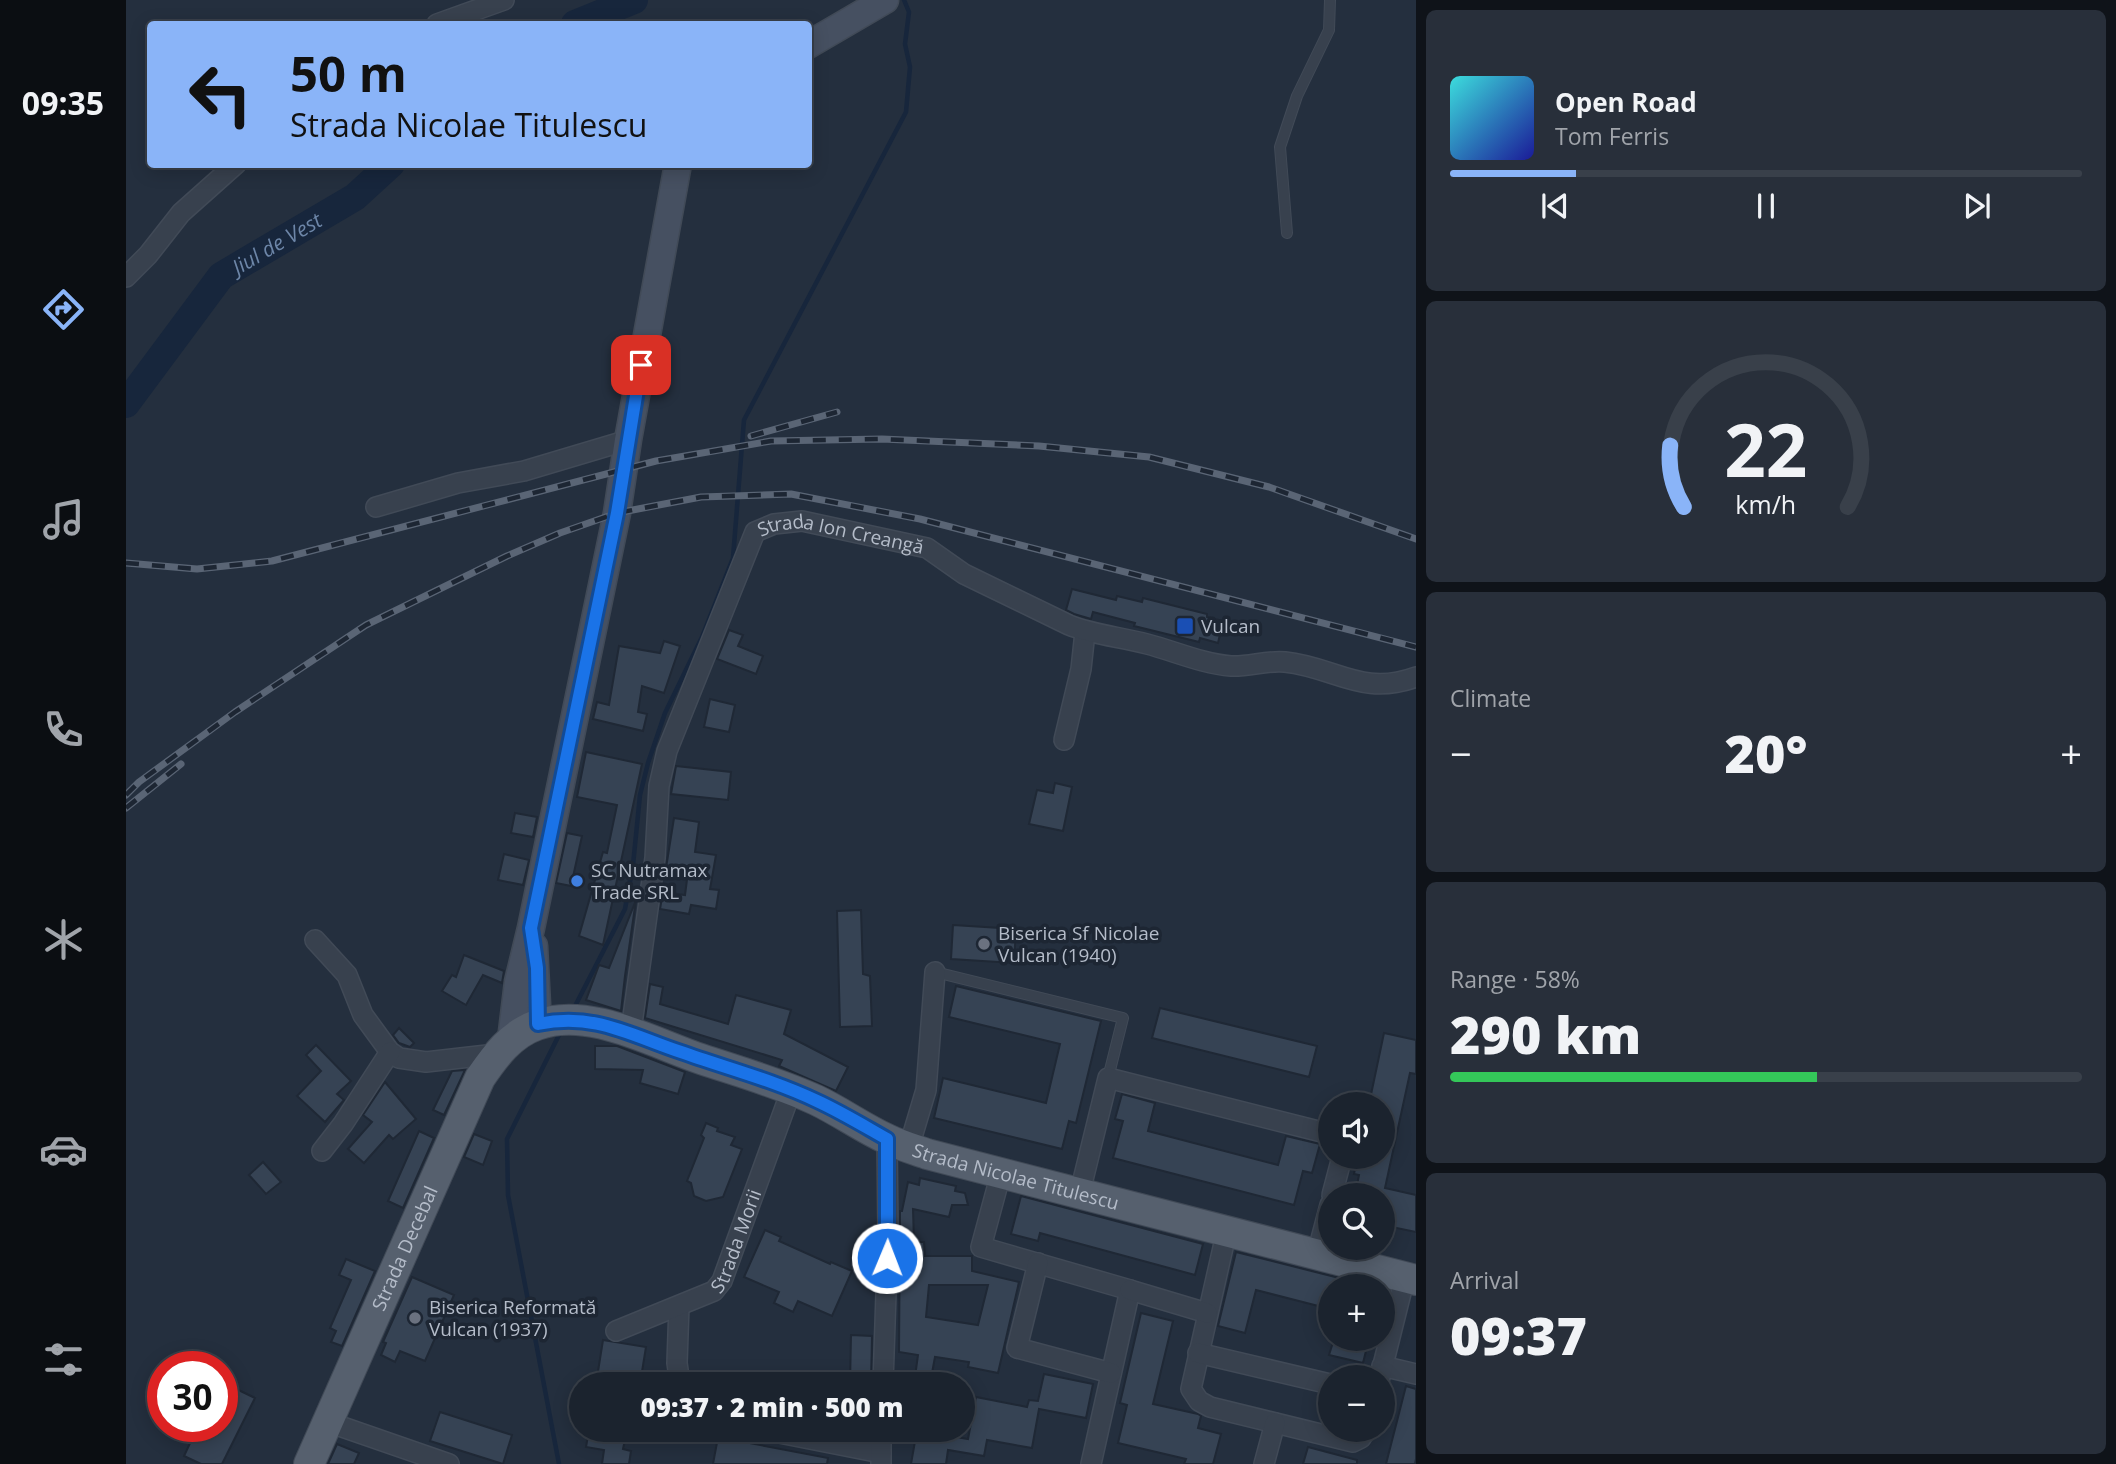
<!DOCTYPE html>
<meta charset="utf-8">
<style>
:root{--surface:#1b232e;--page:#282f3a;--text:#f1f3f6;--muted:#a0a4aa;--line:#39404a;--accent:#8ab4f8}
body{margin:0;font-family:"Open Sans",sans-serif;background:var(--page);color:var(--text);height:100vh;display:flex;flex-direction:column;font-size:26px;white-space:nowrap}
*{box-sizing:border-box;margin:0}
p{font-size:23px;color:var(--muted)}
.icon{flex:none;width:38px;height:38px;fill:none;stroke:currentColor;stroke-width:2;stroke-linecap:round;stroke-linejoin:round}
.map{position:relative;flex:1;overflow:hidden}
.details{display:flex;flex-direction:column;gap:10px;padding:10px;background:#0f1319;width:700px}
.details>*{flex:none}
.top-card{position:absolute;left:21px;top:21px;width:665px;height:147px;border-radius:7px;box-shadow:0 4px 18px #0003,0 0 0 2px var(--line);background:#8ab4f8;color:#111;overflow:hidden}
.tools{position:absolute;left:1192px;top:1092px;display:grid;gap:14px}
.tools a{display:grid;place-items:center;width:77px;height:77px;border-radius:50%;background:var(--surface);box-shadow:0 4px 18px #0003,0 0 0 2px var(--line);font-size:35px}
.speed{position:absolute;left:21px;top:1351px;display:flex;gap:14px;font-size:35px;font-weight:700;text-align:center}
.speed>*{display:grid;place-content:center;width:91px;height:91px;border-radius:50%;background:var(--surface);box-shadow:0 4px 18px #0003,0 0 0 2px var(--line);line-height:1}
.speed .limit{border:10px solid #d22;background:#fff;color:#111}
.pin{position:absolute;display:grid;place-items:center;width:60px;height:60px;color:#fff;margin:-30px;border-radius:14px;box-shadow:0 4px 10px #0006}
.me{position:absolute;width:77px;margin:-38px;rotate:1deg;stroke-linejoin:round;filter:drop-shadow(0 0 5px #0008)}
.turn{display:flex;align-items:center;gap:24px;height:147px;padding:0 28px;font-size:32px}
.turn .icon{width:91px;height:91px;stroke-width:2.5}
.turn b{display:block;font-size:49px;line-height:60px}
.big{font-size:52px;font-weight:800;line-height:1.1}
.details .tile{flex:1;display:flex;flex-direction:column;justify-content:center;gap:10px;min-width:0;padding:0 24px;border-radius:10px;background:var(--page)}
.details .dial{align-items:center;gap:0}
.dial svg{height:182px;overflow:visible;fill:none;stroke:var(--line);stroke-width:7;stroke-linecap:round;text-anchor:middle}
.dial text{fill:var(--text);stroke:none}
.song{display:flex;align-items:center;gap:21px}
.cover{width:84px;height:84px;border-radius:10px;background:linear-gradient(135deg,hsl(180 70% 55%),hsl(240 70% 35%))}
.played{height:7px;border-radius:4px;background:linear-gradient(90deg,var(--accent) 20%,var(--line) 20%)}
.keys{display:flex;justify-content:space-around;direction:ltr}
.heat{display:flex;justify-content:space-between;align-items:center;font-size:38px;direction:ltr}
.charge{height:10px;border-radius:5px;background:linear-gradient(90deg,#34c759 58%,var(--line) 0)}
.trip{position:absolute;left:443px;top:1372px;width:406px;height:70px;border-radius:35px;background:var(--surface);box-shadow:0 4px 18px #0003,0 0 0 2px var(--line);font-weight:800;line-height:70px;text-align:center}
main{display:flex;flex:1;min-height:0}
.menu{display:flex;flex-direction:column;width:126px;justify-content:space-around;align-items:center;background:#0b0e12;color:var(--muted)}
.menu .icon{width:49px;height:49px}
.menu .current{color:var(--accent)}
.menu b{font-size:32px;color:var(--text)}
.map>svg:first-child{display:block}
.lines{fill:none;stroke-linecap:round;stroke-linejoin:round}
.stream{stroke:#17263c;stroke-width:4.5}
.river{stroke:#17263c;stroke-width:28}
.building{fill:#364354;stroke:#1f2835;stroke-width:2;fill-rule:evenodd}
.service-casing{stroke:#414a57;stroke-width:12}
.minor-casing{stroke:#414a57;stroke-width:22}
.secondary-casing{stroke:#414a57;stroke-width:29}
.primary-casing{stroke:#414a57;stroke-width:32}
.service{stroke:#38414e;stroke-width:10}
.minor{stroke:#38414e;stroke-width:19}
.secondary{stroke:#465061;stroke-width:26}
.primary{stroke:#56606e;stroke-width:30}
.rail-casing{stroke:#5a6575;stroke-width:7}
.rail{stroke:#1d2633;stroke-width:4.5;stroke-dasharray:13;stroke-linecap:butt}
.route-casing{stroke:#114b97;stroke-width:18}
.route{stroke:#1a73e8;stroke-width:12}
.transit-dot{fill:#1a4fb4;stroke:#1d2633;stroke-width:2.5}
.shop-dot{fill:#3f7fe0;stroke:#1d2633;stroke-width:2.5}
.worship-dot{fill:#6b7280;stroke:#1d2633;stroke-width:2.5}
.labels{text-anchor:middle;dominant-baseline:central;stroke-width:7;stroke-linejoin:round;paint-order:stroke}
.street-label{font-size:19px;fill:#b4bcc9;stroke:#1d2633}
.poi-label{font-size:19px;fill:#b4bcc9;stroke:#1d2633;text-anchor:start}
.water-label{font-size:21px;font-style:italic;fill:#6d86a8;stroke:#1d2633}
</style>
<main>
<nav class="menu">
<b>09:35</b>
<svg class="icon current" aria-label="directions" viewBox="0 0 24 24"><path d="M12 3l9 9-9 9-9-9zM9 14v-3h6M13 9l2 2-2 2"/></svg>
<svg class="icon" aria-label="music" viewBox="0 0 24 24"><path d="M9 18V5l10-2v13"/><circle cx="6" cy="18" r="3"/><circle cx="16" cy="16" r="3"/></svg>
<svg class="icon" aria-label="phone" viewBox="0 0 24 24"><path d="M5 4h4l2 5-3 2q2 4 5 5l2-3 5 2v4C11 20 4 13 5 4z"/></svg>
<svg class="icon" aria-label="climate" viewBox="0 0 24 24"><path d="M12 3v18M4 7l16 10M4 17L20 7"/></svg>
<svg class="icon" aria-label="car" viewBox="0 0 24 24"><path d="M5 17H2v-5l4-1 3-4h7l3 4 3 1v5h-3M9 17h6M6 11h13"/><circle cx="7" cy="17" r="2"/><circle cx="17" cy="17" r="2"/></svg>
<svg class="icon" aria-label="filters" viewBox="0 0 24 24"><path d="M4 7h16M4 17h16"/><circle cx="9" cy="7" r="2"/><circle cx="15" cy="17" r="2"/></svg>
</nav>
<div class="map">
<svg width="1290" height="1464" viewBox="0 0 1290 1464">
<rect width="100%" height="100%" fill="#242f3e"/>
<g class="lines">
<g class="stream">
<polyline points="448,1008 499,909 507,865 514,795 522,763 539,713 576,637 607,558 618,420 780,112 784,67 779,44 783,12 778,0"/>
<polyline points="433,1464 382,1195 381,1139 435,1031"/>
</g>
<g class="river">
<polyline points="449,24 508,0"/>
<path id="s1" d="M0 404 95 276 229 197 265 164"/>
</g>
</g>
<g class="building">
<polygon points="946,589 990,600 991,596 1016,602 1017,598 1081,614 1081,617 1097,621 1092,643 1074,638 1073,642 1008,626 1009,623 967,612 965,619 948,614 940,610"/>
<polygon points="603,630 617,635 612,646 637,656 630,674 591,659"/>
<polygon points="538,641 554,646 538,693 516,686 512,712 521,714 517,731 467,719 471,702 483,705 493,646 534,653"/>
<polygon points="584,699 609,705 603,732 578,727"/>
<polygon points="460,752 516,764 477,945 453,936 477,852 481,853 491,805 451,797"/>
<polygon points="550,766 605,772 602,800 545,794"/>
<polygon points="929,783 946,787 937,831 903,824 911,790 927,793"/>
<polygon points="389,813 411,817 407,837 385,833"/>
<polygon points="548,818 573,822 569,852 590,855 584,889 593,890 590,909 565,905 563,914 534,909 537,892 559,895 562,872 540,868"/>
<polygon points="441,833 456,836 445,886 430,883"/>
<polygon points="378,854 403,860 397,885 372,880"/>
<polygon points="510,900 499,976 495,1011 460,1000 473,965 483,968"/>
<polygon points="735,910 737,974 744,976 746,1026 714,1027 711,911"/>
<polygon points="827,925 890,929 888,963 825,959"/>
<polygon points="338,955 378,971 376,983 357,975 340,1005 316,991 326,975 330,977"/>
<polygon points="524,984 537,987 534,1004 602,1024 610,995 665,1010 658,1034 722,1067 710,1091 653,1066 656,1060 519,1018"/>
<polygon points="830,986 975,1021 950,1123 943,1121 936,1149 808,1118 817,1078 920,1103 934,1044 823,1017"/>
<polygon points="1034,1008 1191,1046 1183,1077 1026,1038"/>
<polygon points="273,1028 288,1043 284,1047 273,1043 267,1035"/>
<polygon points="1258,1033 1290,1040 1290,1074 1284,1073 1259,1188 1290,1195 1290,1232 1256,1225 1256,1195 1229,1195 1233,1175 1228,1174 1231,1157 1256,1157 1256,1104 1243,1104"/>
<polygon points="190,1045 225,1081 211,1094 218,1100 199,1122 171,1096 195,1071 180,1055"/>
<polygon points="469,1046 491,1046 559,1072 552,1094 514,1083 517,1070 469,1069"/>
<polygon points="339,1070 318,1115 307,1110 326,1071"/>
<polygon points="259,1082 290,1119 267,1139 263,1135 238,1163 222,1149 246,1122 237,1115"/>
<polygon points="996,1094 1029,1103 1022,1131 1152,1165 1160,1136 1194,1144 1186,1173 1177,1171 1168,1205 987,1158 997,1121 989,1119"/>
<polygon points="580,1123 592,1128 591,1131 609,1137 605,1145 616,1149 597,1197 580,1201 568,1196 565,1183 561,1181 578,1138 575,1135"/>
<polygon points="293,1131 308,1138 277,1208 262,1201"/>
<polygon points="348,1134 366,1141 357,1165 338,1157"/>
<polygon points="137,1162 155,1182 140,1194 123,1175"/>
<path d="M794 1178 830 1186 829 1191 839 1193 842 1205H826L823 1217 787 1209 788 1242H798L799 1256H846V1271L893 1282 872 1373 842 1367 843 1362 809 1357 804 1384H788L792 1355 773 1352 774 1211H776L782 1182 793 1185ZM803 1285H862L852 1325 800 1317Z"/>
<polygon points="895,1196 1077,1244 1069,1275 914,1233 912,1241 885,1234"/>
<polygon points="639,1230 655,1237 653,1241 704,1264 705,1262 726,1271 706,1316 672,1301 667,1312 648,1303 653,1292 618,1277"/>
<polygon points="1110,1252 1237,1284 1237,1286 1204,1286 1204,1309 1130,1290 1119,1333 1092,1326"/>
<polygon points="220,1259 249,1271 216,1346 205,1342 210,1331 204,1328 225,1280 213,1275"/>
<polygon points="286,1277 328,1295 299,1361 274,1351 269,1362 255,1355 260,1343 257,1342"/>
<polygon points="1015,1313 1047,1321 1027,1404 1072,1414 1075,1416 1072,1428 1095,1434 1087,1464 1058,1464 1060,1459 992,1443 1001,1405 994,1403"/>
<polygon points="725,1335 746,1336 745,1384 724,1384"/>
<polygon points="1208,1339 1243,1339 1237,1363 1203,1355"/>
<polygon points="477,1340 520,1347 514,1384 497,1382 497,1384 470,1384"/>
<polygon points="918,1374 967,1384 960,1418 913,1409 906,1448 861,1440 858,1456 822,1450 820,1464 785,1464 791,1430 842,1439 850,1397 901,1407 903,1400 912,1401"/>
<polygon points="96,1382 129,1398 96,1464 75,1464 58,1456 72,1426 96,1426"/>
<polygon points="1280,1386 1290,1389 1290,1459 1289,1464 1260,1464"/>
<polygon points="314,1412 386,1435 377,1464 304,1441"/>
<polygon points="463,1430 501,1430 497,1449 505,1451 503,1464 476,1464 478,1450 460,1447"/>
<polygon points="592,1437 702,1458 701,1464 587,1464"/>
<polygon points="211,1444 233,1453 228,1464 202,1464"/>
<polygon points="1182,1447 1231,1460 1231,1464 1177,1464"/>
</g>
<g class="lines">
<g class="service-casing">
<g id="service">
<polyline points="1161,233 1154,147 1171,96 1203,30 1204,0"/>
<polyline points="809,972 997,1018 982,1078"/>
</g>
</g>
<g class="minor-casing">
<g id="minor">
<polyline points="311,24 378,0"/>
<polyline points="0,277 22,255 55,213 110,164"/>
<polyline points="250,507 332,483 398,471 502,440"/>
<polyline points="938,740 955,669 959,632"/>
<polyline points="189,940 221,975 237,1015 264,1052 273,1058 300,1062 370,1054"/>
<path id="s2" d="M505 1031 529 858 533 786 541 751 629 532 648 524 676 521 801 548 838 574 943 625C968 635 995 637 1021 644 1048 651 1077 664 1105 666 1123 667 1141 660 1159 662 1209 667 1236 697 1290 677"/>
<polyline points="783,1147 800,1090 809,972"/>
<polyline points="196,1151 217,1124 264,1052"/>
<polyline points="875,1173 855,1247 1004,1290 965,1464"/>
<polyline points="954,1192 982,1078 1204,1134"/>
<polyline points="1206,1195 1216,1157"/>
<polyline points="1101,1230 1065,1389 1073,1401 1084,1407 1227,1442 1235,1438 1240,1430"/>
<polyline points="1191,1254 1204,1205"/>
<polyline points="912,1263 891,1348 985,1373"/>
<polyline points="1004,1290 1081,1313"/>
<polyline points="553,1306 551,1363 554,1384"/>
<path id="s3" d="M490 1331 588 1291 596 1281 665 1091"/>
<polyline points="1072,1353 1204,1384"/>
<polyline points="1256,1366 1290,1374"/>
<polyline points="1254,1377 1279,1277"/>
<polyline points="757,1384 762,1233 761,1139"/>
<polyline points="202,1422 323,1464"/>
<polyline points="638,1430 755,1453"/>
<polyline points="755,1464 755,1430"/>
<polyline points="1138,1464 1149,1423"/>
</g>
</g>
<g class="secondary-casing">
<g id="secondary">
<polyline points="682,45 759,0"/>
<polyline points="408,946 412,1024"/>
<polyline points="385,1040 392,982 405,928 491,513 502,440 552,164"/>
</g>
</g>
<g class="primary-casing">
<g id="primary">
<path id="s4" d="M183 1464 354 1078C369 1056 385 1034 411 1025 463 1006 527 1043 575 1059 614 1072 653 1083 690 1100 715 1112 737 1128 761 1139 773 1145 787 1149 801 1154L1290 1280"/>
</g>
</g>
<use href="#service" class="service"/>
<use href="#minor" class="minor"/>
<use href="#secondary" class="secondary"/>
<use href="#primary" class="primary"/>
<g class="rail-casing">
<g id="rail">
<polyline points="625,436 711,412"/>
<polyline points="0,563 71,569 146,561 530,461 645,441 756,439 913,446 1023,457 1143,487 1290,539"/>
<polyline points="0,795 13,782 109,712 240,625 381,556 434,533 491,513 575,497 665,494 794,519 1290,647"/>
<polyline points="0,808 55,764"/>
</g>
</g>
<use href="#rail" class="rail"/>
</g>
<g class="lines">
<g class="route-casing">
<path id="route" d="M515 365 491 513 405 928 411 968 412 1024C468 1012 504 1035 555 1052 600 1068 647 1080 691 1101 715 1112 738 1126 761 1139V1258"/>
</g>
<use href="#route" class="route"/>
</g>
<rect class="transit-dot" x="1050" y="617" width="18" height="18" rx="3.5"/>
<circle class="shop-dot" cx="451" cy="881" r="7"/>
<g class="worship-dot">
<circle cx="858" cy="944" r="7"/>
<circle cx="289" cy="1318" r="7"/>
</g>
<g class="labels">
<g class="street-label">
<text stroke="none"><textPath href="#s2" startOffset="607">Strada Ion Creangă</textPath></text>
<text stroke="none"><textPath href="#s4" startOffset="1010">Strada Nicolae Titulescu</textPath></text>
<text stroke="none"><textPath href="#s3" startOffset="161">Strada Morii</textPath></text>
<text stroke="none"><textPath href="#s4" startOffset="236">Strada Decebal</textPath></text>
</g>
<g class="poi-label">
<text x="1075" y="626">Vulcan</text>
<text x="465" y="870">SC Nutramax<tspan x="465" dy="22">Trade SRL</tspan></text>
<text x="872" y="933">Biserica Sf Nicolae<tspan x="872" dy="22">Vulcan (1940)</tspan></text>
<text x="303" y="1307">Biserica Reformată<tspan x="303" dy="22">Vulcan (1937)</tspan></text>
</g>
<g class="water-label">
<text stroke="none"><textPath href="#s1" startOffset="224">Jiul de Vest</textPath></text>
</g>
</g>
</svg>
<div class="tools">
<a><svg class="icon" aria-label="sound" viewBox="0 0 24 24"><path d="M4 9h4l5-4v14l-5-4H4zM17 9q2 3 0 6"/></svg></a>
<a><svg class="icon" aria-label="search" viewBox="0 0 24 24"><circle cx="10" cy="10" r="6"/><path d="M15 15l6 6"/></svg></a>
<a>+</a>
<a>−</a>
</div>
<div class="speed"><div class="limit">30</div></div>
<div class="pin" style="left:515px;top:365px;background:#d93025"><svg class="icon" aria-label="arrive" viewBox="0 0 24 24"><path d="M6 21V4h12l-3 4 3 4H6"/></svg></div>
<svg class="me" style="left:761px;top:1258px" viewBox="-20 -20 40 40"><circle r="17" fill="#1a73e8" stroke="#fff" stroke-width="3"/><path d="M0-11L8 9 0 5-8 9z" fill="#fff"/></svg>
<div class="trip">09:37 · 2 min · 500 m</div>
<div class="top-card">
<div class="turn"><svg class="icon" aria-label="left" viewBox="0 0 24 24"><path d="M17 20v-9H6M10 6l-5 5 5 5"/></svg><div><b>50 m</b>Strada Nicolae Titulescu</div></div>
</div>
</div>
<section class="details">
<div class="tile">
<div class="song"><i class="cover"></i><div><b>Open Road</b><p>Tom Ferris</p></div></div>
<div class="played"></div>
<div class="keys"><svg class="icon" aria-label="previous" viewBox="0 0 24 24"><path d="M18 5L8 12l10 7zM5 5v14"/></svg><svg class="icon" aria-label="pause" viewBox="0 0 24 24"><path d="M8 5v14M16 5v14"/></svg><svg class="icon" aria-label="next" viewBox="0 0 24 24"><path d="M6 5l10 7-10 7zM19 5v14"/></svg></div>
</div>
<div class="tile dial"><svg viewBox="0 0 100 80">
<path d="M14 69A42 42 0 1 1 86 69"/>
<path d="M14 69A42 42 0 0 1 8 42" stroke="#8ab4f8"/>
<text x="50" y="56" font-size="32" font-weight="700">22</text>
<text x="50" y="72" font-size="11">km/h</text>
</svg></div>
<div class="tile"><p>Climate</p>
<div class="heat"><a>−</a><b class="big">20°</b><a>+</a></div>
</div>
<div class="tile"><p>Range · 58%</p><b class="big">290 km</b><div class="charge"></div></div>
<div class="tile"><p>Arrival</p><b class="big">09:37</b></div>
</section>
</main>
